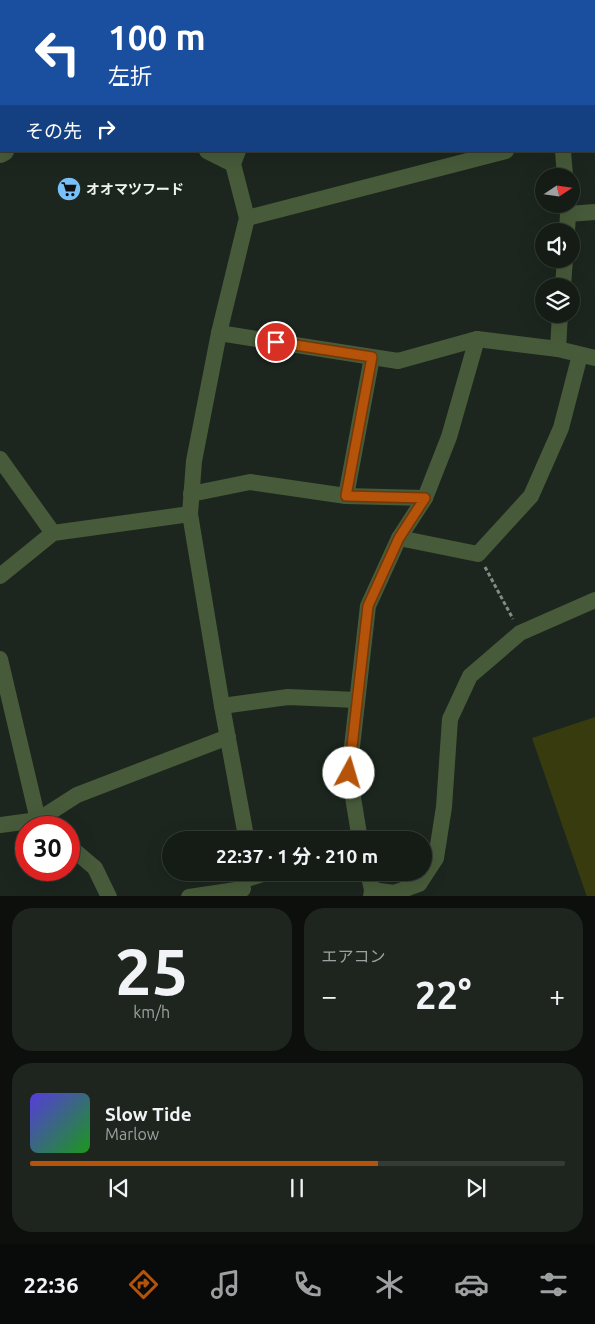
<!DOCTYPE html>
<html lang="ja">
<meta charset="utf-8">
<style>
:root{--surface:#151c16;--page:#1e251f;--text:#f1f3f6;--muted:#9da1a1;--line:#343a35;--accent:#b45309}
body{margin:0;font-family:Ubuntu,"Noto Sans JP",sans-serif;background:var(--page);color:var(--text);height:100vh;display:flex;flex-direction:column;font-size:19px;white-space:nowrap}
*{box-sizing:border-box;margin:0}
p{font-size:16px;color:var(--muted)}
.icon{flex:none;width:28px;height:28px;fill:none;stroke:currentColor;stroke-width:2;stroke-linecap:round;stroke-linejoin:round}
.map{position:relative;height:896px;overflow:hidden}
.side{display:flex;flex-direction:column;gap:12px;padding:12px;background:#0c0f0c;flex:1}
.side>*{flex:none}
.guide{position:absolute;left:0px;top:0px;width:595px;height:152px;box-shadow:0 5px 20px #0002,0 0 0 1px var(--line);background:#1a4fa0;color:#fff;overflow:hidden}
.needle{width:32px;rotate:77deg}
.buttons{position:absolute;left:535px;top:168px;display:grid;gap:10px}
.buttons a{display:grid;place-items:center;width:45px;height:45px;border-radius:50%;background:var(--surface);box-shadow:0 5px 20px #0002,0 0 0 1px var(--line);font-size:25px}
.speed{position:absolute;left:15px;top:816px;display:flex;gap:10px;font-size:25px;font-weight:700;text-align:center}
.speed>*{display:grid;place-content:center;width:65px;height:65px;border-radius:50%;background:var(--surface);box-shadow:0 5px 20px #0002,0 0 0 1px var(--line);line-height:1}
.speed .limit{border:8px solid #d22;background:#fff;color:#111}
.pin{position:absolute;display:grid;place-items:center;width:42px;height:42px;color:#fff;margin:-21px;border:2px solid #fff;border-radius:50%;box-shadow:0 1px 5px #0007}
.me{position:absolute;width:55px;margin:-28px;rotate:6deg;stroke-linejoin:round;filter:drop-shadow(0 0 4px #0008)}
.turn{display:flex;align-items:center;gap:18px;height:105px;padding:0 25px;font-size:22px}
.turn .icon{width:65px;height:65px;stroke-width:2.5}
.turn b{display:block;font-size:35px;line-height:42px}
.then{display:flex;align-items:center;height:48px;padding:0 25px;background:#0003;gap:10px;font-size:19px}
.big{font-size:38px;font-weight:700;line-height:1.1}
.side .tile{flex:1;display:flex;flex-direction:column;justify-content:center;gap:8px;min-width:0;padding:0 18px;border-radius:20px;background:var(--page)}
.side .dial{align-items:center;gap:0}
.dial b{font-size:65px;line-height:1}
.song{display:flex;align-items:center;gap:15px}
.cover{width:60px;height:60px;border-radius:8px;background:linear-gradient(135deg,hsl(250 70% 55%),hsl(120 70% 35%))}
.played{height:5px;border-radius:2px;background:linear-gradient(90deg,var(--accent) 65%,var(--line) 65%)}
.keys{display:flex;justify-content:space-around;direction:ltr}
.heat{display:flex;justify-content:space-between;align-items:center;font-size:28px;direction:ltr}
.side .tiles{flex:1;display:grid;gap:12px;grid-template-columns:1fr 1fr}
.tile:last-child{grid-column:span 2}
.trip{position:absolute;left:162px;top:831px;width:270px;height:50px;border-radius:25px;background:var(--surface);box-shadow:0 5px 20px #0002,0 0 0 1px var(--line);font-weight:700;line-height:50px;text-align:center}
.tabs{display:flex;height:80px;justify-content:space-around;align-items:center;background:#080b09;color:var(--muted)}
.tabs .icon{width:35px;height:35px}
.tabs .on{color:var(--accent)}
.tabs b{font-size:22px;color:var(--text)}
.map>svg:first-child{display:block}
.green{fill:#373b0e}
.lines{fill:none;stroke-linecap:round;stroke-linejoin:round}
.path{stroke:#838b84;stroke-width:3;stroke-dasharray:4 2.5;stroke-linecap:butt}
.minor{stroke:#475b3a;stroke-width:16}
.tertiary{stroke:#475b3a;stroke-width:20}
.route-casing{stroke:#753606;stroke-width:12}
.route{stroke:#b45309;stroke-width:9}
.labels{text-anchor:middle;dominant-baseline:central;stroke-width:4.5;stroke-linejoin:round;paint-order:stroke}
.poi-label{font-size:14px;font-weight:bold;fill:#eef5ef;stroke:#1c261e;text-anchor:start}
</style>
<div class="map">
<svg width="595" height="897" viewBox="0 0 595 897">
<rect width="100%" height="100%" fill="#1c261e"/>
<polygon class="green" points="595,717 595,896 587,897 532,738"/>
<g class="lines">
<g class="path">
<polyline points="499,1 501,0"/>
<polyline points="485,567 513,619"/>
</g>
<g class="minor">
<polyline points="67,0 68,1"/>
<polyline points="564,0 568,1"/>
<polyline points="345,1 347,0"/>
<polyline points="594,11 595,11"/>
<polyline points="594,81 595,80"/>
<polyline points="207,151 233,164"/>
<polyline points="238,151 233,164 247,218 219,333 194,461 190,514 222,706 245,831 245,840"/>
<polyline points="563,151 565,176"/>
<polyline points="568,214 595,212"/>
<polyline points="247,218 506,151"/>
<polyline points="567,231 568,214 567,204"/>
<polyline points="563,286 565,259"/>
<polyline points="219,333 398,361 477,339 558,349 595,358"/>
<polyline points="558,349 560,314"/>
<polyline points="0,459 53,533"/>
<polyline points="191,494 250,482 346,496 425,498"/>
<polyline points="346,496 372,357"/>
<polyline points="399,538 478,554 531,496 561,428 580,355"/>
<polyline points="0,576 53,533 190,514"/>
<polyline points="0,659 38,820 46,826"/>
<polyline points="222,706 288,697 357,700"/>
<polyline points="0,825 38,820 77,795 228,737"/>
<polyline points="360,840 349,773 368,606 399,538 425,498 449,437 477,339"/>
<polyline points="69,846 95,868 109,897"/>
<polyline points="368,872 372,890 371,897"/>
<polyline points="244,880 269,872"/>
<polyline points="372,890 394,893 419,884 436,858 444,807 450,719 470,676 520,633 595,600"/>
<polyline points="189,897 243,889"/>
</g>
<g class="tertiary">
<polyline points="215,1 216,0"/>
<polyline points="0,153 4,151"/>
</g>
</g>
<g class="lines">
<g class="route-casing">
<polyline id="route" points="276,342 372,357 346,496 425,498 399,538 368,606 349,773"/>
</g>
<use href="#route" class="route"/>
</g>
<defs>
<g id="supermarket-disc" transform="scale(1.25)"><circle r="9.5" fill="#79bff8" stroke="#1c261e"/><path d="M-6-5.5h2.5l.6 2H6L4.5 2H-2.5L-4.4-4H-6ZM-1.5 3.2a1.3 1.3 0 1 0 .1 0ZM3 3.2a1.3 1.3 0 1 0 .1 0Z" fill="#111"/></g>
</defs>
<g fill-rule="evenodd">
<use href="#supermarket-disc" x="69" y="189"/>
</g>
<g class="labels">
<g class="poi-label">
<text x="86" y="189">オオマツフード</text>
</g>
</g>
</svg>
<div class="buttons">
<a><svg class="needle" viewBox="-14 -14 28 28"><path d="M0-13l5 13h-10z" fill="#e53935"/><path d="M0 13l5-13h-10z" fill="#9da1a1"/></svg></a>
<a><svg class="icon" aria-label="sound" viewBox="0 0 24 24"><path d="M4 9h4l5-4v14l-5-4H4zM17 9q2 3 0 6"/></svg></a>
<a><svg class="icon" aria-label="layers" viewBox="0 0 24 24"><path d="M12 4l9 5-9 5-9-5zM3 14l9 5 9-5"/></svg></a>
</div>
<div class="speed"><div class="limit">30</div></div>
<div class="pin" style="left:276px;top:342px;background:#d93025"><svg class="icon" aria-label="arrive" viewBox="0 0 24 24"><path d="M6 21V4h12l-3 4 3 4H6"/></svg></div>
<svg class="me" style="left:349px;top:773px" viewBox="-20 -20 40 40"><circle r="19" fill="#fff"/><path d="M0-13L10 11 0 6-10 11z" fill="#b45309"/></svg>
<div class="trip">22:37 · 1 分 · 210 m</div>
<div class="guide">
<div class="turn"><svg class="icon" aria-label="left" viewBox="0 0 24 24"><path d="M17 20v-9H6M10 6l-5 5 5 5"/></svg><div><b>100 m</b>左折</div></div>
<div class="then">その先<svg class="icon" aria-label="right" viewBox="0 0 24 24"><path d="M7 20v-9h11M14 6l5 5-5 5"/></svg></div>
</div>
</div>
<section class="side">
<div class="tiles">
<div class="tile dial"><b>25</b><p>km/h</p></div>
<div class="tile"><p>エアコン</p>
<div class="heat"><a>−</a><b class="big">22°</b><a>+</a></div>
</div>
<div class="tile">
<div class="song"><i class="cover"></i><div><b>Slow Tide</b><p>Marlow</p></div></div>
<div class="played"></div>
<div class="keys"><svg class="icon" aria-label="previous" viewBox="0 0 24 24"><path d="M18 5L8 12l10 7zM5 5v14"/></svg><svg class="icon" aria-label="pause" viewBox="0 0 24 24"><path d="M8 5v14M16 5v14"/></svg><svg class="icon" aria-label="next" viewBox="0 0 24 24"><path d="M6 5l10 7-10 7zM19 5v14"/></svg></div>
</div>
</div>
</section>
<nav class="tabs">
<b>22:36</b>
<svg class="icon on" aria-label="directions" viewBox="0 0 24 24"><path d="M12 3l9 9-9 9-9-9zM9 14v-3h6M13 9l2 2-2 2"/></svg>
<svg class="icon" aria-label="music" viewBox="0 0 24 24"><path d="M9 18V5l10-2v13"/><circle cx="6" cy="18" r="3"/><circle cx="16" cy="16" r="3"/></svg>
<svg class="icon" aria-label="phone" viewBox="0 0 24 24"><path d="M5 4h4l2 5-3 2q2 4 5 5l2-3 5 2v4C11 20 4 13 5 4z"/></svg>
<svg class="icon" aria-label="climate" viewBox="0 0 24 24"><path d="M12 3v18M4 7l16 10M4 17L20 7"/></svg>
<svg class="icon" aria-label="car" viewBox="0 0 24 24"><path d="M5 17H2v-5l4-1 3-4h7l3 4 3 1v5h-3M9 17h6M6 11h13"/><circle cx="7" cy="17" r="2"/><circle cx="17" cy="17" r="2"/></svg>
<svg class="icon" aria-label="filters" viewBox="0 0 24 24"><path d="M4 7h16M4 17h16"/><circle cx="9" cy="7" r="2"/><circle cx="15" cy="17" r="2"/></svg>
</nav>
